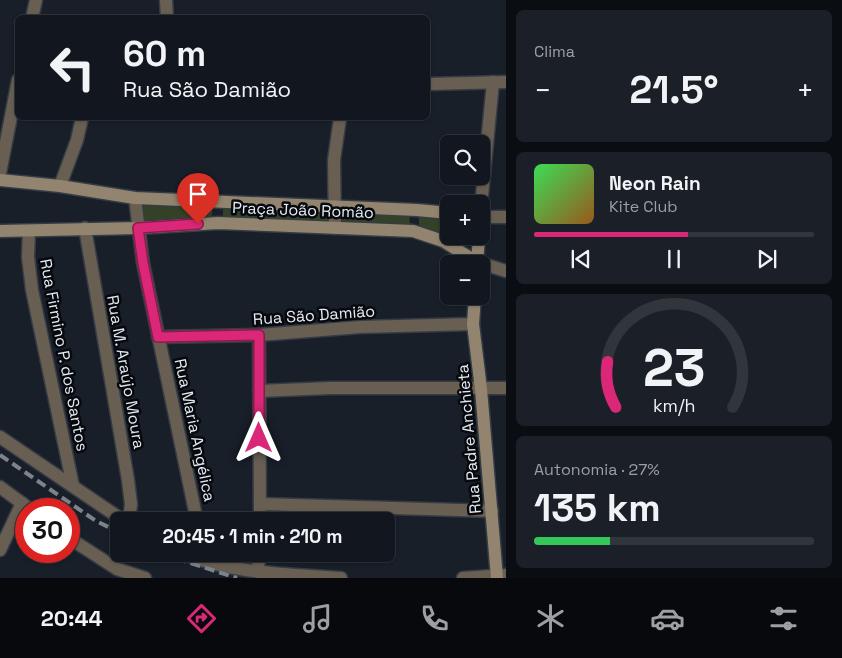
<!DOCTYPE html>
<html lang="pt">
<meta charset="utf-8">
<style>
:root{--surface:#12171f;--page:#1b2028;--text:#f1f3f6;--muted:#9c9fa4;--line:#31363d;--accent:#db2777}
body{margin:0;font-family:"Space Grotesk",sans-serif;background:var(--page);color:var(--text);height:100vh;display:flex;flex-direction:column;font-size:19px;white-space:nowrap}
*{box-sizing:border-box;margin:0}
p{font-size:16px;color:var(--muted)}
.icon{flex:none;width:28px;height:28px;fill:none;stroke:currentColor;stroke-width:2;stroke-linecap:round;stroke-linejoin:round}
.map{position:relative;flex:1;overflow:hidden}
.sheet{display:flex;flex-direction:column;gap:10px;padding:10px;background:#0a0d11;width:336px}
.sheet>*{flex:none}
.top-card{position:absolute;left:15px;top:15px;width:415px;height:105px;border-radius:8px;box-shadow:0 1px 4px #0004,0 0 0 1px var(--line);background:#12171f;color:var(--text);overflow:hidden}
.controls{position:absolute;left:440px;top:135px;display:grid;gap:10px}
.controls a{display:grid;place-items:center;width:50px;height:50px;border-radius:8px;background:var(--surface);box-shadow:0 1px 4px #0004,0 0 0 1px var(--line);font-size:25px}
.speed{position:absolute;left:15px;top:498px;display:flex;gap:10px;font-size:25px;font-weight:700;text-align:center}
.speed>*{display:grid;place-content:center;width:65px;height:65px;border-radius:50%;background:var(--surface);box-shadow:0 1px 4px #0004,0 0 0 1px var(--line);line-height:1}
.speed .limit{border:8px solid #d22;background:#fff;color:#111}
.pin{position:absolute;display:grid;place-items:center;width:42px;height:42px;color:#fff;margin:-51px -21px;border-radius:50% 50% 50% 0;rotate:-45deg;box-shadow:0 0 5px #0007}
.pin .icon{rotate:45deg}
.me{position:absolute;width:55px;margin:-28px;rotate:0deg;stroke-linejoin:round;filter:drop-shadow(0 0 4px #0008)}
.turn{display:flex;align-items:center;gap:18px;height:105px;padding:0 25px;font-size:22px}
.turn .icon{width:65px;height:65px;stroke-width:2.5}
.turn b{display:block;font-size:35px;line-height:42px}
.big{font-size:38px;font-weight:600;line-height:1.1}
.sheet .tile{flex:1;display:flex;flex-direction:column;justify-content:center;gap:8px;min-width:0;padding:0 18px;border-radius:8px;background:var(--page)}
.sheet .dial{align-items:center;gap:0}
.dial svg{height:130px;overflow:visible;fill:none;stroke:var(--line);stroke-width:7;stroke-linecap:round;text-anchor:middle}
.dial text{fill:var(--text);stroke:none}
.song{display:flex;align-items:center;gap:15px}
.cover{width:60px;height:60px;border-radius:8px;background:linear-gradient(135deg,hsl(130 70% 55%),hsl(30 70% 35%))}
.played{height:5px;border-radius:2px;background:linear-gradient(90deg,var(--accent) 55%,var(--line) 55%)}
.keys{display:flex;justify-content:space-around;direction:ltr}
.heat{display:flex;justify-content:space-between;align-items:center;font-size:28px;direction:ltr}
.charge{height:8px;border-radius:4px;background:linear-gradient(90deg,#34c759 27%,var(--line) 0)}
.trip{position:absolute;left:110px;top:512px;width:285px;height:50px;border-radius:8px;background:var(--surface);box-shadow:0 1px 4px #0004,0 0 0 1px var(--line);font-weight:600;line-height:50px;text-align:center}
.tab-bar{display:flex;height:80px;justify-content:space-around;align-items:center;background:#07090c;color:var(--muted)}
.tab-bar .icon{width:35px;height:35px}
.tab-bar .current{color:var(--accent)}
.tab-bar b{font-size:22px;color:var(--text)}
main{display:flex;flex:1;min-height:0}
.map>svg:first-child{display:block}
.green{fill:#334226}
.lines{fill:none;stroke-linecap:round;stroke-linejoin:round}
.street-casing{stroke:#353c45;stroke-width:15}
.secondary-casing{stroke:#353c45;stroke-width:15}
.street{stroke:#685f52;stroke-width:12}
.secondary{stroke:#92846f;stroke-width:12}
.rail{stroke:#7d838c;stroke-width:4;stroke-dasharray:10 5;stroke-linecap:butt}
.route-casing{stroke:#8e194d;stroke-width:12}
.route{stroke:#db2777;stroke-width:9}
.labels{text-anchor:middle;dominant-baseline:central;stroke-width:5;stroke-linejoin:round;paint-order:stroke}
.street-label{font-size:16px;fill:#e6ebf2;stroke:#06090d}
</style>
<main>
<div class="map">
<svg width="506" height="578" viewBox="0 0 506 578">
<rect width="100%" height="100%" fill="#181f29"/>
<g class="green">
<polygon points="142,201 213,207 211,220 140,222"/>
<polygon points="223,205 328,210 328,222 223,219"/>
<polygon points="338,212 409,214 410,224 341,223"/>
<polygon points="419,216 449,219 449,236 471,236 469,245 419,226"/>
</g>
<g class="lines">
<g class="street-casing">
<g id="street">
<polyline points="166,0 167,18"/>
<polyline points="32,18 36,0"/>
<polyline points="428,84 506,82"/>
<polyline points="0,173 18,80"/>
<polyline points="60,186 77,140 82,118"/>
<polyline points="135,198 143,263 197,521"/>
<polyline points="481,206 493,82"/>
<polyline points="481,217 506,217"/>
<polyline points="85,228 128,480 131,504 129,521"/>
<polyline points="335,228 334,160 340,118"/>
<polyline points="29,231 28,257 32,290 73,486"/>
<polyline points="477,262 506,271"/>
<polyline points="259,335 260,521"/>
<polyline points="158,337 259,335 360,327 473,324"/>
<polyline points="259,391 330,388 506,388"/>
<polyline points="0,437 124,521"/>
<polyline points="0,487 30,509"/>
<polyline points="261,504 492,511"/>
<polyline points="69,538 117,569 145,578"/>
<polyline points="0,550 22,503"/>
<path d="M184 554C233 574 289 574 341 578"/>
<polyline points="258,572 259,554"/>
<polyline points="463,578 506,575"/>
</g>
</g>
<g class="secondary-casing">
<g id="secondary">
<polyline points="0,180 60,186 135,198 417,210 449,213"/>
<polyline points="0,231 138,228 218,223 413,231 443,241 477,262"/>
<polyline points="477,264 479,236"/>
<polyline points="475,296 473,324 481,389 497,578"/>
</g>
</g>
<use href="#street" class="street"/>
<use href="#secondary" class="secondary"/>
<g class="rail">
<polyline points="0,455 96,521 119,532"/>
<polyline points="162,554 237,578"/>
</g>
</g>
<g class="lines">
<g class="route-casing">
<polyline id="route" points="198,224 138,228 143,263 158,337 259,335 259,438"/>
</g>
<use href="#route" class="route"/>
</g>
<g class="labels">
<g class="street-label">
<text transform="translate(303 210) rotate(2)">Praça João Romão</text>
<text transform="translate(314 315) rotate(-4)">Rua São Damião</text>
<text transform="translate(64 355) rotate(79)">Rua Firmino P. dos Santos</text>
<text transform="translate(126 372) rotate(80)">Rua M. Araújo Moura</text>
<text transform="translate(195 430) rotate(78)">Rua Maria Angélica</text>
<text transform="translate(469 439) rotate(-95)">Rua Padre Anchieta</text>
</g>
</g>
</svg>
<div class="controls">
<a><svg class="icon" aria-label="search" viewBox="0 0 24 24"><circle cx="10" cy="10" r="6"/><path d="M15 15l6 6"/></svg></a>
<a>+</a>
<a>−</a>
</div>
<div class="speed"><div class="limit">30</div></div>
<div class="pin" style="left:198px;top:224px;background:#d93025"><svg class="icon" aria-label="arrive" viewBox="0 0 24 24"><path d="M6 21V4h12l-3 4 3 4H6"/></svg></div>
<svg class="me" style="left:259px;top:438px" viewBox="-20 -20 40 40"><path d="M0-17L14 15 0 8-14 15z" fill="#db2777" stroke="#fff" stroke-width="4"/></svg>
<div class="trip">20:45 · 1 min · 210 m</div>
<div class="top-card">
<div class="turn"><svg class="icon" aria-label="left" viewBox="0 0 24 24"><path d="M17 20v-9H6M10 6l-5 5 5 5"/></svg><div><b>60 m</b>Rua São Damião</div></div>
</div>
</div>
<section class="sheet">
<div class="tile"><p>Clima</p>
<div class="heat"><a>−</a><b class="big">21.5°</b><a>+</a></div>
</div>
<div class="tile">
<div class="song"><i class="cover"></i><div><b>Neon Rain</b><p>Kite Club</p></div></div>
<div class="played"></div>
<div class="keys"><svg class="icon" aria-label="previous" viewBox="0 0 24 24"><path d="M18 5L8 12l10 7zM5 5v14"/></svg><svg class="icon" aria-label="pause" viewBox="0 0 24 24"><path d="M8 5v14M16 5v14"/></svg><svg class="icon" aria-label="next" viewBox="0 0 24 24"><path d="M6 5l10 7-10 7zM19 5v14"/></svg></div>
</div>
<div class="tile dial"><svg viewBox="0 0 100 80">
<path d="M14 69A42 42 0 1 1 86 69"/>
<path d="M14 69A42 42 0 0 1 9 41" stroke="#db2777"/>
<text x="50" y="56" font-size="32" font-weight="700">23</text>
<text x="50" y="72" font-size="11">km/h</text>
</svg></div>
<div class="tile"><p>Autonomia · 27%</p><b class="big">135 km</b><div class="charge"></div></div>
</section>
</main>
<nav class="tab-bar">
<b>20:44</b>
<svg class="icon current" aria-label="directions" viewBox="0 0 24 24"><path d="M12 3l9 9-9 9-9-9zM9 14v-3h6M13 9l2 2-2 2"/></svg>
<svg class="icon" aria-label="music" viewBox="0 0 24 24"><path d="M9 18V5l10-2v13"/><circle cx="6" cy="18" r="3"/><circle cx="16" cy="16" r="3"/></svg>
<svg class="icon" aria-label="phone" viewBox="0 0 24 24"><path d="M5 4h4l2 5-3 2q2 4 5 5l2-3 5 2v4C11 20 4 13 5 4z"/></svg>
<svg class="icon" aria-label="climate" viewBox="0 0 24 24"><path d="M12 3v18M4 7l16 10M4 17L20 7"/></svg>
<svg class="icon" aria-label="car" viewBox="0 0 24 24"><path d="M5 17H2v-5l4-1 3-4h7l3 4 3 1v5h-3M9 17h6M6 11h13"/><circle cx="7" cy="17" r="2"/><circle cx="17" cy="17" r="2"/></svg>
<svg class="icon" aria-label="filters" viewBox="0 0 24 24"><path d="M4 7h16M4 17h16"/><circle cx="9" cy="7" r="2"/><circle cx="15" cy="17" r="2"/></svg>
</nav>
